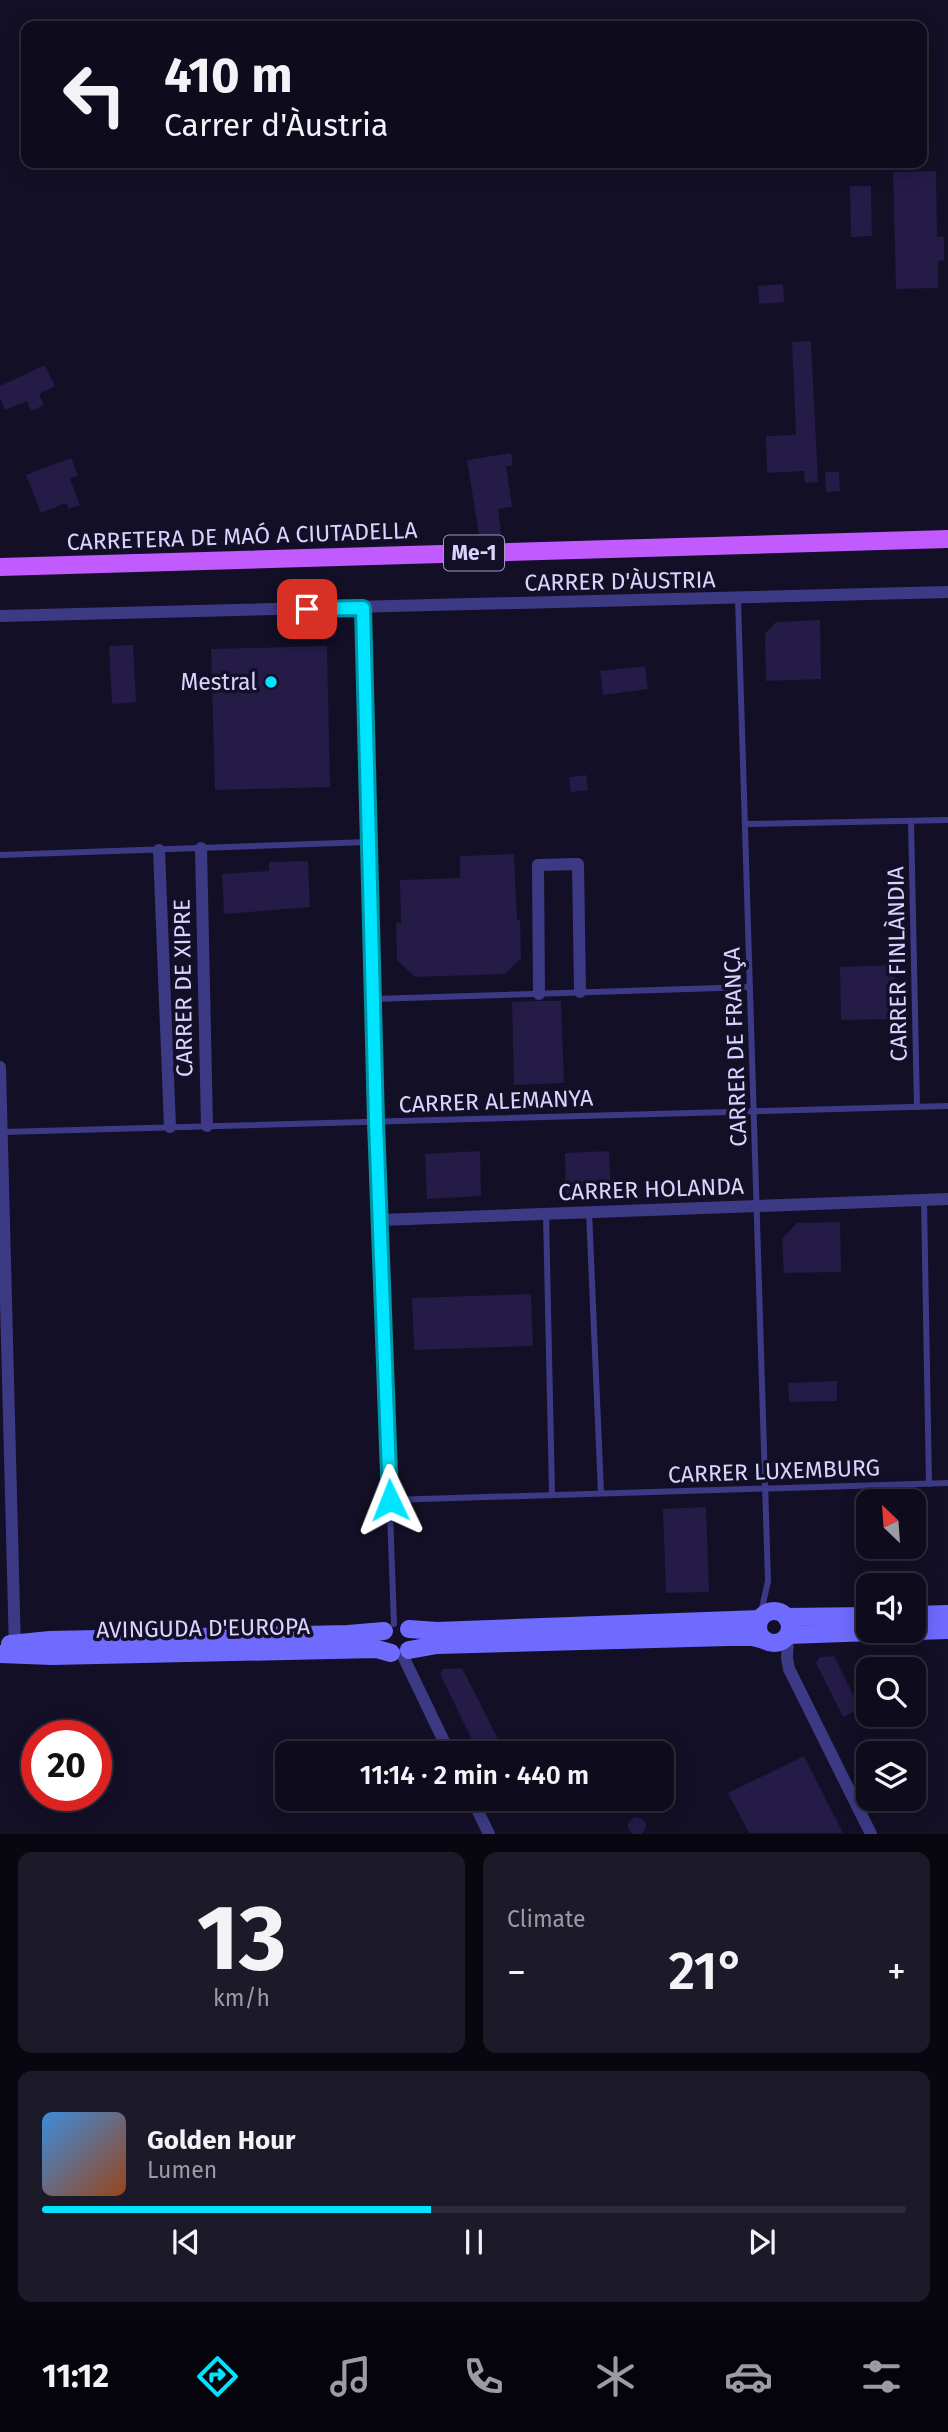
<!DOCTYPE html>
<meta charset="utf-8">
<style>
:root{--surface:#0e0b1c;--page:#1c1929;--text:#f1f3f6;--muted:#9b9ba3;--line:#2e2b3b;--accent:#00e5ff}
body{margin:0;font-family:"Fira Sans",sans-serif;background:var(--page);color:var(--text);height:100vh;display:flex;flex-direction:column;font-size:26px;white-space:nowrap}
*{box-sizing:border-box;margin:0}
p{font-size:23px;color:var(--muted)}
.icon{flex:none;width:38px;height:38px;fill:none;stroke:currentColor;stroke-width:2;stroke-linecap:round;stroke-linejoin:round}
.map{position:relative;height:1834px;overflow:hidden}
.details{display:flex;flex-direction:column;gap:18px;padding:18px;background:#08060f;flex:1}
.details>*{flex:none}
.top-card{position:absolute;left:21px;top:21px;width:906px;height:147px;border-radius:14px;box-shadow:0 4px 18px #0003,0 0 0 2px var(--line);background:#0e0b1c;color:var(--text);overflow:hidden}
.needle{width:46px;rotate:335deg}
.fabs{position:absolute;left:856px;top:1489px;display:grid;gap:14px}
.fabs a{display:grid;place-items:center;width:70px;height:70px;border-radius:14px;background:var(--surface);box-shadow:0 4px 18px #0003,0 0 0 2px var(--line);font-size:35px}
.speed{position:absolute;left:21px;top:1720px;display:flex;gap:14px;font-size:35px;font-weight:700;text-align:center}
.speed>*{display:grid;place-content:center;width:91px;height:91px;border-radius:50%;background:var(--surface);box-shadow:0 4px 18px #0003,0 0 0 2px var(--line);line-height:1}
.speed .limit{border:10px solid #d22;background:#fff;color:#111}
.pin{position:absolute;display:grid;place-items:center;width:60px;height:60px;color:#fff;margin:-30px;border-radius:14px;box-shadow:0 4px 10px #0006}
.me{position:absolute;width:77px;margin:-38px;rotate:358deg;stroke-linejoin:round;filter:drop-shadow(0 0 5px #0008)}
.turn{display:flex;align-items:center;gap:24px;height:147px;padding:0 28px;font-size:32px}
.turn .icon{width:91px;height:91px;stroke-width:2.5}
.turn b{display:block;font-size:49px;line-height:60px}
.big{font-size:52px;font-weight:600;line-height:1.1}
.details .widget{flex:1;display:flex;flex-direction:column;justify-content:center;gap:10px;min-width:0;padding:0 24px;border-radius:14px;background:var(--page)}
.details .dial{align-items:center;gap:0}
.dial b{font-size:91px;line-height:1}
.song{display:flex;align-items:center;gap:21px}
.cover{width:84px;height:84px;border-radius:10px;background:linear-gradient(135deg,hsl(210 70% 55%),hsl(20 70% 35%))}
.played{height:7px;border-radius:4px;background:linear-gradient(90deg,var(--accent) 45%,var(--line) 45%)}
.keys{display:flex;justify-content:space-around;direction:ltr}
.heat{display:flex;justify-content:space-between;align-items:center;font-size:38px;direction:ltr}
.details .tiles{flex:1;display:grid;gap:18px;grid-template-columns:1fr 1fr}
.widget:last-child{grid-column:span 2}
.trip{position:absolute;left:275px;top:1741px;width:399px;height:70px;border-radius:14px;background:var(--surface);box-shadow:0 4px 18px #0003,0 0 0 2px var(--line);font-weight:600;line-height:70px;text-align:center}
.tabs{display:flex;height:112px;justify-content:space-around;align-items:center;background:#06040b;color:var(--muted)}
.tabs .icon{width:49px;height:49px}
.tabs .active{color:var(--accent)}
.tabs b{font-size:32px;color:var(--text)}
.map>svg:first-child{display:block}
.building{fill:#241b47}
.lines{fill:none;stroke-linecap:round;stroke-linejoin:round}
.lane{stroke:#3d3a85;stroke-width:6}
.street{stroke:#3d3a85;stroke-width:12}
.secondary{stroke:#6f6bff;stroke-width:18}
.primary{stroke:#c25bff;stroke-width:18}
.route-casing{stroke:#0095a6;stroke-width:18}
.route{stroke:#00e5ff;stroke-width:12}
.poi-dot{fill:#00e5ff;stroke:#130f26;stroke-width:2.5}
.labels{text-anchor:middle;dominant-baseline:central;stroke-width:7;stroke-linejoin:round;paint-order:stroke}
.shield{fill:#130f26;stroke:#9e99be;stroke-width:2}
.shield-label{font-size:21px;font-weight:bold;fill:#d9d4ff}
.street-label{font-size:23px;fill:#d9d4ff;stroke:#130f26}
.poi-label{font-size:23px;fill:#d9d4ff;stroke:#130f26;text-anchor:end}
</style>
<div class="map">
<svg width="948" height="1834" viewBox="0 0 948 1834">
<rect width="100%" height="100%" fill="#130f26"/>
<g class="building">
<polygon points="936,171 937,237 944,237 944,260 938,261 938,288 896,289 893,172"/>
<polygon points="850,186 871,186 872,236 851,237"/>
<polygon points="783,284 784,302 759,304 758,286"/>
<polygon points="811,341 818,482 805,483 804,471 767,473 766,436 796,435 792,342"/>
<polygon points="45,365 55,386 39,394 44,405 31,411 27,401 5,410 0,398 0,386"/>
<polygon points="511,453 513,466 506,466 512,507 498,509 502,540 480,541 467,460"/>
<polygon points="71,458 78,475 70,479 80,505 69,509 66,503 41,513 26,475"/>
<polygon points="825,472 839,472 840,491 826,492"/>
<polygon points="820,620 821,679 766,681 765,634 776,622"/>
<polygon points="133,645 136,702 112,704 109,646"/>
<polygon points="327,646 330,787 215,790 211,649"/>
<polygon points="645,666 648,689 603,695 600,671"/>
<polygon points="586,775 588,790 571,792 569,777"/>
<polygon points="514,854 517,920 520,920 521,958 505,974 415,977 397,960 396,923 401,923 400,880 460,878 460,856"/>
<polygon points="308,861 310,907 224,914 222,874 269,871 269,862"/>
<polygon points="895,965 896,1019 841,1020 840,967"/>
<polygon points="534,1001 561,1001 564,1083 514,1085 512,1002"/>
<polygon points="480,1151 481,1196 427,1199 425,1154"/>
<polygon points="609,1151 611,1193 566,1194 565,1153"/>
<polygon points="840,1222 841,1272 784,1273 782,1239 797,1223"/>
<polygon points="531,1294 533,1346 414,1350 412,1298"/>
<polygon points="837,1381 837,1401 789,1402 788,1383"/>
<polygon points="706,1507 709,1592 666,1593 663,1509"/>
<polygon points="834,1656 860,1709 843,1717 816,1663 820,1657"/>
<polygon points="462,1668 486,1715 505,1754 479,1754 440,1674 443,1669"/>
<polygon points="804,1756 843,1833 749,1833 728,1793"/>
<circle cx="637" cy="1826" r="9"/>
</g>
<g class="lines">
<g class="lane">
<polyline points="738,599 768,1581 760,1617"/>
<polyline points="363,608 376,1122 394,1624"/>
<polyline points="911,821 917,1107"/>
<polyline points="745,824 948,820"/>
<polyline points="0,855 369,842"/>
<polyline points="373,999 750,987"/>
<polyline points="3,1132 948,1106"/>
<polyline points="924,1200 929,1484"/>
<polyline points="589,1212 601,1493"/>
<polyline points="546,1214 552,1494"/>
<polyline points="390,1500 948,1483"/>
</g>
<g class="street">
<polyline points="0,616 948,592"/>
<polyline points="201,848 207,1126"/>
<polyline points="159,850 170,1127"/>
<polyline points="539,994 538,865 578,864 580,992"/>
<polyline points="0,1067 15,1651"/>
<polyline points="380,1220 948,1199"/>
<polyline points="788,1635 787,1658 789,1669 871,1834"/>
<polyline points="402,1654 450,1754"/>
<polyline points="472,1799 489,1834"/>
</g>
<g class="secondary">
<circle cx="774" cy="1627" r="16"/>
<polyline points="914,1615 948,1614"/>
<polyline points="786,1617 868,1616"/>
<polyline points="409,1629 437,1631 760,1619"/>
<polyline points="914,1631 948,1630"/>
<polyline points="788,1635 901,1631"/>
<polyline points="10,1644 50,1640 348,1634 384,1631"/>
<polyline points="409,1650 437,1645 728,1637 753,1637 764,1640"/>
<polyline points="0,1654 52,1656 377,1649 391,1653"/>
</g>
<polyline class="primary" points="0,567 948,539"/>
</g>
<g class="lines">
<g class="route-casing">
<polyline id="route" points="307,609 363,608 376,1122 390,1500"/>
</g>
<use href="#route" class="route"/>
</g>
<circle class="poi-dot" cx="271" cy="682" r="7"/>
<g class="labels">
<rect class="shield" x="444" y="535.5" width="60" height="35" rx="5"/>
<g class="shield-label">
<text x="474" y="553">Me-1</text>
</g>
<g class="street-label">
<text transform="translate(242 536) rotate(-2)">CARRETERA DE MAÓ A CIUTADELLA</text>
<text transform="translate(620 581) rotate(-1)">CARRER D'ÀUSTRIA</text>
<text transform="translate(897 964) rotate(-91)">CARRER FINLÀNDIA</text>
<text transform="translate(183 988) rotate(-91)">CARRER DE XIPRE</text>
<text transform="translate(735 1047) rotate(-92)">CARRER DE FRANÇA</text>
<text transform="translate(496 1101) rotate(-2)">CARRER ALEMANYA</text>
<text transform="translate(651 1189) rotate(-2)">CARRER HOLANDA</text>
<text transform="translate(774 1471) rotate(-2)">CARRER LUXEMBURG</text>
<text transform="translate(203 1628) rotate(-1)">AVINGUDA D'EUROPA</text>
</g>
<g class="poi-label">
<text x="257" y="682">Mestral</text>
</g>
</g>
</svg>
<div class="fabs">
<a><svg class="needle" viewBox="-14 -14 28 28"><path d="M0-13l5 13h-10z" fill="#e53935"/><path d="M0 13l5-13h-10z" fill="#9b9ba3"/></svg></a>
<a><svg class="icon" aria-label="sound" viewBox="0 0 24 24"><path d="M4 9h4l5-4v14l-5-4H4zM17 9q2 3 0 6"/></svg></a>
<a><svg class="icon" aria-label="search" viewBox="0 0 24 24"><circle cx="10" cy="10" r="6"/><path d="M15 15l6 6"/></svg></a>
<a><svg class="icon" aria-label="layers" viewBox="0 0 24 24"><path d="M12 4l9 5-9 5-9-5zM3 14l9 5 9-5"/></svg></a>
</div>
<div class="speed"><div class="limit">20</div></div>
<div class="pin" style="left:307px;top:609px;background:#d93025"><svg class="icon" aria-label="arrive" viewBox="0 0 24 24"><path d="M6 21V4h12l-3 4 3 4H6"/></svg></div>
<svg class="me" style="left:390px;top:1500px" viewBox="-20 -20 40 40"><path d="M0-17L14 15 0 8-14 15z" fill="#00e5ff" stroke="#fff" stroke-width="4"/></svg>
<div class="trip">11:14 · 2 min · 440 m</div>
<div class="top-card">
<div class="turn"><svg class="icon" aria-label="left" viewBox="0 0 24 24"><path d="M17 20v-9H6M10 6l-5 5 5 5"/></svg><div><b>410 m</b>Carrer d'Àustria</div></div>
</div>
</div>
<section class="details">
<div class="tiles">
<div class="widget dial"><b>13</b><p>km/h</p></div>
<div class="widget"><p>Climate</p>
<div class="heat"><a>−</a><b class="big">21°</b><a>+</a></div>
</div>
<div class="widget">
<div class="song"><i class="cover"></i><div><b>Golden Hour</b><p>Lumen</p></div></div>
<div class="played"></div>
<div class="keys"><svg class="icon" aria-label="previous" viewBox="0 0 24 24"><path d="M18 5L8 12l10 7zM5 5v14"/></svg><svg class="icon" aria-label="pause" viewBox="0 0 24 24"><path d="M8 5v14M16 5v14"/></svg><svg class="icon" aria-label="next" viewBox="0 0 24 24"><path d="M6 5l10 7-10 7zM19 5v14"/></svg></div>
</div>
</div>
</section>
<nav class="tabs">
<b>11:12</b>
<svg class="icon active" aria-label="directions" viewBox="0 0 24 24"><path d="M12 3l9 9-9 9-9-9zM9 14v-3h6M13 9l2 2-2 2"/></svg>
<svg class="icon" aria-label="music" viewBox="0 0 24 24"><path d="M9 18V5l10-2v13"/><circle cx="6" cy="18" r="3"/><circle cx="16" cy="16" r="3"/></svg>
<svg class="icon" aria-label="phone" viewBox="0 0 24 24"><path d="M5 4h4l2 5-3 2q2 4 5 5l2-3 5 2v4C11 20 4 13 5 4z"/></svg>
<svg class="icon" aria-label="climate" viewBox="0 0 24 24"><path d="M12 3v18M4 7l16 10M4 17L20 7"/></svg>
<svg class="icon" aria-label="car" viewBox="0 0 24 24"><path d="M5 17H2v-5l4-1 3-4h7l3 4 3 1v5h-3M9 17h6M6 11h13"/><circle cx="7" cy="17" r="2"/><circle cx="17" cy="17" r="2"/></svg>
<svg class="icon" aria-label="filters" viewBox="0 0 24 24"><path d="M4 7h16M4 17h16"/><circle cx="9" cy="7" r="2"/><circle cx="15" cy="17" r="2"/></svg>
</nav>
